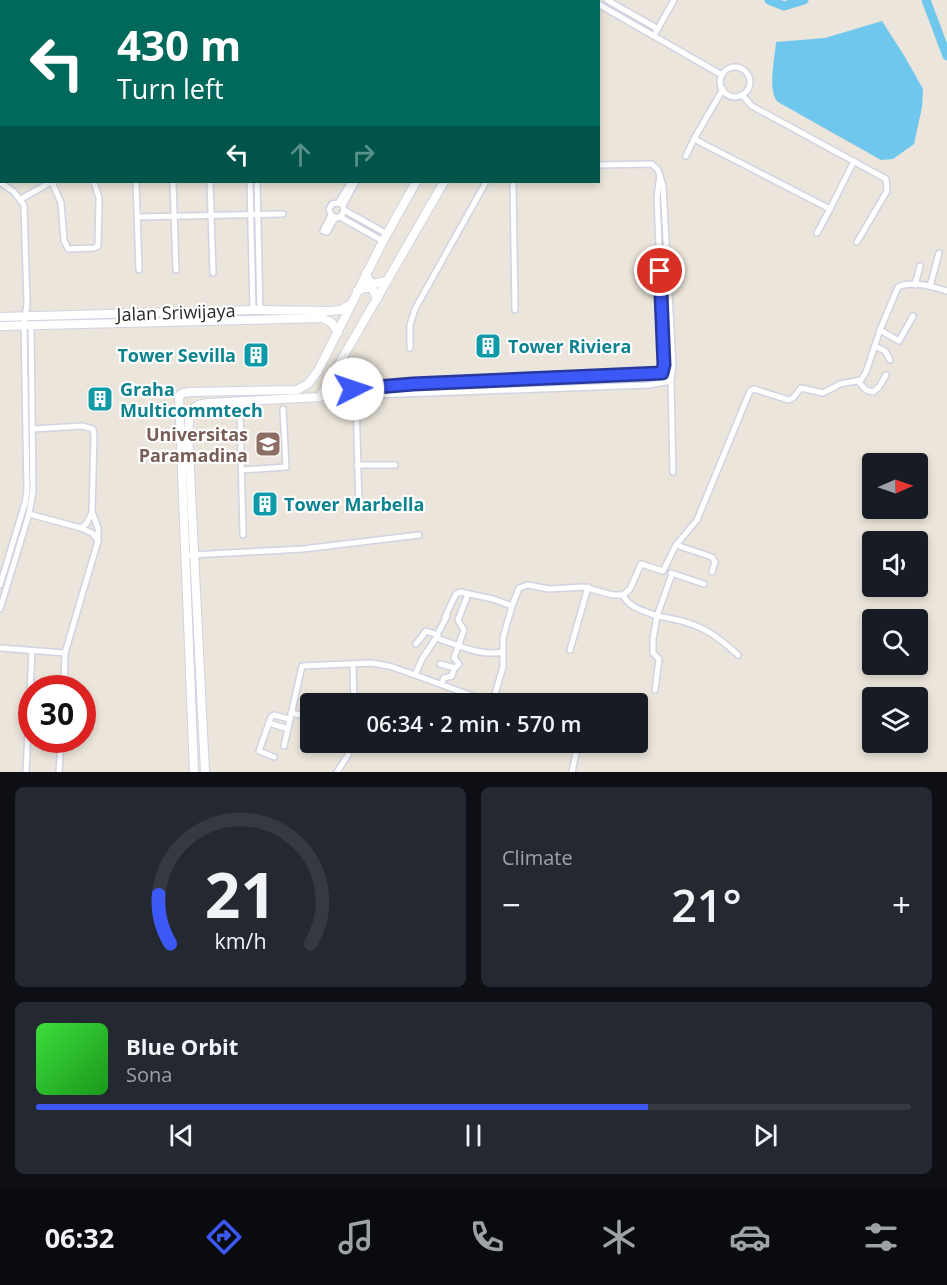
<!DOCTYPE html>
<meta charset="utf-8">
<style>
:root{--surface:#171b24;--page:#242831;--text:#f1f3f6;--muted:#9ea1a6;--line:#363941;--accent:#3c58f7}
body{margin:0;font-family:"Open Sans",sans-serif;background:var(--page);color:var(--text);height:100vh;display:flex;flex-direction:column;font-size:22px;white-space:nowrap}
*{box-sizing:border-box;margin:0}
p{font-size:20px;color:var(--muted)}
.icon{flex:none;width:33px;height:33px;fill:none;stroke:currentColor;stroke-width:2;stroke-linecap:round;stroke-linejoin:round}
.map{position:relative;height:772px;overflow:hidden}
.details{display:flex;flex-direction:column;gap:15px;padding:15px;background:#0d0f14;flex:1}
.details>*{flex:none}
.hud{position:absolute;left:0px;top:0px;width:600px;height:183px;box-shadow:0 3px 9px #0003;background:#00695c;color:#fff;overflow:hidden}
.needle{width:39px;rotate:88deg}
.buttons{position:absolute;left:862px;top:453px;display:grid;gap:12px}
.buttons a{display:grid;place-items:center;width:66px;height:66px;border-radius:6px;background:var(--surface);box-shadow:0 3px 9px #0003;font-size:30px}
.speed{position:absolute;left:18px;top:675px;display:flex;gap:12px;font-size:30px;font-weight:700;text-align:center}
.speed>*{display:grid;place-content:center;width:78px;height:78px;border-radius:50%;background:var(--surface);box-shadow:0 3px 9px #0003;line-height:1}
.speed .limit{border:9px solid #d22;background:#fff;color:#111}
.pin{position:absolute;display:grid;place-items:center;width:51px;height:51px;color:#fff;margin:-26px;border:3px solid #fff;border-radius:50%;box-shadow:0 2px 6px #0007}
.me{position:absolute;width:66px;margin:-33px;rotate:86deg;stroke-linejoin:round;filter:drop-shadow(0 0 4px #0008)}
.turn{display:flex;align-items:center;gap:21px;height:126px;padding:0 18px;font-size:27px}
.turn .icon{width:78px;height:78px;stroke-width:2.5}
.turn b{display:block;font-size:42px;line-height:51px}
.lanes{display:flex;align-items:center;height:57px;padding:0 18px;background:#0003;justify-content:center;gap:30px;direction:ltr}
.lanes .off{opacity:.35}
.big{font-size:45px;font-weight:600;line-height:1.1}
.details .widget{flex:1;display:flex;flex-direction:column;justify-content:center;gap:9px;min-width:0;padding:0 21px;border-radius:9px;background:var(--page)}
.details .dial{align-items:center;gap:0}
.dial svg{height:156px;overflow:visible;fill:none;stroke:var(--line);stroke-width:7;stroke-linecap:round;text-anchor:middle}
.dial text{fill:var(--text);stroke:none}
.song{display:flex;align-items:center;gap:18px}
.cover{width:72px;height:72px;border-radius:9px;background:linear-gradient(135deg,hsl(120 70% 55%),hsl(120 70% 35%))}
.played{height:6px;border-radius:3px;background:linear-gradient(90deg,var(--accent) 70%,var(--line) 70%)}
.keys{display:flex;justify-content:space-around;direction:ltr}
.heat{display:flex;justify-content:space-between;align-items:center;font-size:33px;direction:ltr}
.details .tiles{flex:1;display:grid;gap:15px;grid-template-columns:1fr 1fr}
.widget:last-child{grid-column:span 2}
.trip{position:absolute;left:300px;top:693px;width:348px;height:60px;border-radius:6px;background:var(--surface);box-shadow:0 3px 9px #0003;font-weight:600;line-height:60px;text-align:center}
.menu{display:flex;height:96px;justify-content:space-around;align-items:center;background:#090b0e;color:var(--muted)}
.menu .icon{width:42px;height:42px}
.menu .on{color:var(--accent)}
.menu b{font-size:27px;color:var(--text)}
.map>svg:first-child{display:block}
.water{fill:#6fc7ed}
.lines{fill:none;stroke-linecap:round;stroke-linejoin:round}
.river{stroke:#6fc7ed;stroke-width:9}
.street-casing{stroke:#d0d3e2;stroke-width:8}
.secondary-casing{stroke:#d0d3e2;stroke-width:10}
.street{stroke:#fff;stroke-width:5}
.secondary{stroke:#fff;stroke-width:8}
.route-casing{stroke:#2739a1;stroke-width:15}
.route{stroke:#3c58f7;stroke-width:10}
.labels{text-anchor:middle;dominant-baseline:central;stroke-width:4.5;stroke-linejoin:round;paint-order:stroke}
.street-label{font-size:18px;fill:#292929;stroke:#fff}
.culture-label{font-size:18px;font-weight:bold;fill:#0d838f;stroke:#fff;text-anchor:start}
.education-label{font-size:18px;font-weight:bold;fill:#785e54;stroke:#fff;text-anchor:end}
</style>
<div class="map">
<svg width="947" height="772" viewBox="0 0 947 772">
<rect width="100%" height="100%" fill="#ebe5db"/>
<path class="water" d="M882 21 905 57 923 89 922 107 914 144 893 159 881 160 778 102C767 91 775 58 776 42L825 38Z"/>
<g class="lines">
<g class="river">
<polyline points="769,0 784,6 804,0"/>
<polyline points="926,0 947,56"/>
<polyline points="28,2 30,0"/>
<polyline points="0,20 2,19"/>
</g>
<g class="street-casing">
<g id="street">
<polyline points="168,0 170,2"/>
<polyline points="219,0 220,2"/>
<polyline points="312,0 315,2"/>
<polyline points="384,0 386,2"/>
<polyline points="592,0 594,2"/>
<polyline points="607,0 658,29"/>
<polyline points="134,2 135,0"/>
<polyline points="148,2 151,0"/>
<polyline points="244,2 245,0"/>
<polyline points="294,2 295,0"/>
<polyline points="455,2 456,0"/>
<polyline points="462,2 463,0"/>
<polyline points="598,4 722,75"/>
<polyline points="656,32 674,0"/>
<circle cx="735" cy="82" r="15"/>
<polyline points="0,89 2,88"/>
<polyline points="723,89 694,139 830,209 854,161"/>
<polyline points="742,95 752,106 886,179 887,191 857,242"/>
<polyline points="0,99 2,98"/>
<polyline points="686,156 694,139"/>
<polyline points="598,165 652,164 658,170 663,186 673,365 671,381 673,472"/>
<polyline points="0,166 2,169"/>
<polyline points="0,182 14,192 24,205 27,304 24,325 27,491 25,503 0,585"/>
<polyline points="52,182 61,203 64,240 68,249 94,248 98,246 99,198 94,182"/>
<polyline points="136,182 139,270"/>
<polyline points="173,182 176,270"/>
<polyline points="210,182 213,273"/>
<polyline points="250,182 253,312"/>
<polyline points="257,182 260,312"/>
<polyline points="513,182 515,310"/>
<polyline points="21,199 51,182"/>
<polyline points="338,203 351,182"/>
<polyline points="343,205 338,203 332,204 329,209 331,215 337,218 342,215 344,210 343,205 356,182"/>
<polyline points="344,210 387,234"/>
<polyline points="331,215 323,231 327,232 335,218"/>
<polyline points="138,217 283,214"/>
<polyline points="340,217 383,241"/>
<polyline points="817,233 830,209"/>
<polyline points="915,285 920,266"/>
<polyline points="930,286 939,253"/>
<polyline points="880,330 899,341 913,316"/>
<polyline points="875,346 885,351 890,360"/>
<polyline points="410,348 410,325 415,309 486,182"/>
<path d="M336 369C340 379 344 384 353 389L413 384 662 373 664 365 657 197 660 175"/>
<polyline points="858,381 866,390 873,392 879,387 886,375"/>
<polyline points="320,397 649,385 671,381"/>
<polyline points="356,397 359,508"/>
<polyline points="33,429 82,426 93,429 94,436 92,512 87,523 81,528 92,533 98,541 98,528 92,512"/>
<polyline points="357,465 395,465"/>
<polyline points="241,470 286,467 283,409"/>
<polyline points="29,514 81,528"/>
<polyline points="243,535 240,410 249,401"/>
<polyline points="676,545 712,557 715,562 712,572"/>
<polyline points="191,555 303,549 419,535"/>
<polyline points="671,573 704,584"/>
<path d="M623 595C629 608 645 611 657 616L672 574"/>
<polyline points="0,609 29,514 33,491 31,324"/>
<polyline points="445,617 456,594 460,592 493,599 512,606"/>
<polyline points="439,631 447,616"/>
<polyline points="416,644 426,631 438,635"/>
<polyline points="0,648 65,653"/>
<polyline points="570,650 588,587"/>
<polyline points="440,664 455,668 459,664 454,658 464,630 458,620 468,594"/>
<polyline points="353,665 354,704"/>
<polyline points="415,675 492,703"/>
<polyline points="441,684 444,678 452,676 454,668"/>
<polyline points="64,688 65,653 98,541"/>
<path d="M655 690 659 659 653 653V639L657 616C695 622 710 629 738 655"/>
<path d="M492 704 503 667V638L512 606 519 588 528 585 549 589 584 587 612 595H623L630 589 641 564 663 571 676 545 697 520 750 391 754 389 789 400 793 398 801 388 823 393 840 384 861 380 866 372 880 330 898 287C913 280 933 287 947 291"/>
<polyline points="291,713 310,717"/>
<polyline points="269,723 288,729"/>
<polyline points="564,742 573,749 576,754 572,772"/>
<path d="M284 746 302 666 371 663 389 666 415 675 422 659 436 638C456 644 481 657 502 652"/>
<polyline points="274,757 259,751 271,717 274,715 289,719"/>
<polyline points="26,772 32,651"/>
<polyline points="59,772 61,740"/>
<polyline points="337,772 348,755 350,742"/>
</g>
</g>
<g class="secondary-casing">
<g id="secondary">
<polyline points="522,2 523,0"/>
<polyline points="549,2 550,0"/>
<polyline points="366,273 368,280 374,284 386,281"/>
<polyline points="357,291 365,288 372,288 377,299"/>
<polyline points="0,317 253,310 330,311 341,310 351,304"/>
<polyline points="0,326 323,318 332,323 338,333"/>
<polyline points="194,772 179,396 183,393 192,392 297,390 308,384 318,371 383,241 416,182"/>
<path d="M205 772 190 471C190 458 184 417 194 408 197 404 203 404 208 403L320 397 444 182"/>
</g>
</g>
<use href="#street" class="street"/>
<use href="#secondary" class="secondary"/>
</g>
<g class="lines">
<g class="route-casing">
<polyline id="route" points="353,389 413,384 662,373 664,365 660,271"/>
</g>
<use href="#route" class="route"/>
</g>
<defs>
<g id="building-square" transform="scale(1.35)"><rect x="-9" y="-9" width="18" height="18" rx="4" fill="#0f9aa8" stroke="#fff"/><path d="M-4-6H4V6H1V3H-1V6H-4ZM-2.5-4.3h1.7v1.8h-1.7ZM.8-4.3h1.7v1.8H.8ZM-2.5-1h1.7V.8h-1.7ZM.8-1h1.7V.8H.8Z" fill="#fff"/></g>
<g id="university-square" transform="scale(1.35)"><rect x="-9" y="-9" width="18" height="18" rx="4" fill="#8d6e63" stroke="#fff"/><path d="M0-5L7-2L0 1L-7-2ZM-4 1L0 2.5L4 1V4Q0 6-4 4Z" fill="#fff"/></g>
</defs>
<g fill-rule="evenodd">
<use href="#building-square" x="488" y="346"/>
<use href="#building-square" x="256" y="355"/>
<use href="#building-square" x="100" y="399"/>
<use href="#university-square" x="268" y="444"/>
<use href="#building-square" x="265" y="504"/>
</g>
<g class="labels">
<g class="street-label">
<text transform="translate(176 312) rotate(-2)">Jalan Sriwijaya</text>
</g>
<g class="culture-label">
<text x="508" y="346">Tower Riviera</text>
<text x="236" y="355" text-anchor="end">Tower Sevilla</text>
<text x="120" y="389">Graha<tspan x="120" dy="21">Multicommtech</tspan></text>
<text x="284" y="504">Tower Marbella</text>
</g>
<g class="education-label">
<text x="248" y="434">Universitas<tspan x="248" dy="21">Paramadina</tspan></text>
</g>
</g>
</svg>
<div class="buttons">
<a><svg class="needle" viewBox="-14 -14 28 28"><path d="M0-13l5 13h-10z" fill="#e53935"/><path d="M0 13l5-13h-10z" fill="#9ea1a6"/></svg></a>
<a><svg class="icon" aria-label="sound" viewBox="0 0 24 24"><path d="M4 9h4l5-4v14l-5-4H4zM17 9q2 3 0 6"/></svg></a>
<a><svg class="icon" aria-label="search" viewBox="0 0 24 24"><circle cx="10" cy="10" r="6"/><path d="M15 15l6 6"/></svg></a>
<a><svg class="icon" aria-label="layers" viewBox="0 0 24 24"><path d="M12 4l9 5-9 5-9-5zM3 14l9 5 9-5"/></svg></a>
</div>
<div class="speed"><div class="limit">30</div></div>
<div class="pin" style="left:660px;top:271px;background:#d93025"><svg class="icon" aria-label="arrive" viewBox="0 0 24 24"><path d="M6 21V4h12l-3 4 3 4H6"/></svg></div>
<svg class="me" style="left:353px;top:389px" viewBox="-20 -20 40 40"><circle r="19" fill="#fff"/><path d="M0-13L10 11 0 6-10 11z" fill="#3c58f7"/></svg>
<div class="trip">06:34 · 2 min · 570 m</div>
<div class="hud">
<div class="turn"><svg class="icon" aria-label="left" viewBox="0 0 24 24"><path d="M17 20v-9H6M10 6l-5 5 5 5"/></svg><div><b>430 m</b>Turn left</div></div>
<div class="lanes"><svg class="icon" aria-label="left" viewBox="0 0 24 24"><path d="M17 20v-9H6M10 6l-5 5 5 5"/></svg><svg class="icon off" aria-label="ahead" viewBox="0 0 24 24"><path d="M12 20V5M6 11l6-6 6 6"/></svg><svg class="icon off" aria-label="right" viewBox="0 0 24 24"><path d="M7 20v-9h11M14 6l5 5-5 5"/></svg></div>
</div>
</div>
<section class="details">
<div class="tiles">
<div class="widget dial"><svg viewBox="0 0 100 80">
<path d="M14 69A42 42 0 1 1 86 69"/>
<path d="M14 69A42 42 0 0 1 8 44" stroke="#3c58f7"/>
<text x="50" y="56" font-size="32" font-weight="700">21</text>
<text x="50" y="72" font-size="11">km/h</text>
</svg></div>
<div class="widget"><p>Climate</p>
<div class="heat"><a>−</a><b class="big">21°</b><a>+</a></div>
</div>
<div class="widget">
<div class="song"><i class="cover"></i><div><b>Blue Orbit</b><p>Sona</p></div></div>
<div class="played"></div>
<div class="keys"><svg class="icon" aria-label="previous" viewBox="0 0 24 24"><path d="M18 5L8 12l10 7zM5 5v14"/></svg><svg class="icon" aria-label="pause" viewBox="0 0 24 24"><path d="M8 5v14M16 5v14"/></svg><svg class="icon" aria-label="next" viewBox="0 0 24 24"><path d="M6 5l10 7-10 7zM19 5v14"/></svg></div>
</div>
</div>
</section>
<nav class="menu">
<b>06:32</b>
<svg class="icon on" aria-label="directions" viewBox="0 0 24 24"><path d="M12 3l9 9-9 9-9-9zM9 14v-3h6M13 9l2 2-2 2"/></svg>
<svg class="icon" aria-label="music" viewBox="0 0 24 24"><path d="M9 18V5l10-2v13"/><circle cx="6" cy="18" r="3"/><circle cx="16" cy="16" r="3"/></svg>
<svg class="icon" aria-label="phone" viewBox="0 0 24 24"><path d="M5 4h4l2 5-3 2q2 4 5 5l2-3 5 2v4C11 20 4 13 5 4z"/></svg>
<svg class="icon" aria-label="climate" viewBox="0 0 24 24"><path d="M12 3v18M4 7l16 10M4 17L20 7"/></svg>
<svg class="icon" aria-label="car" viewBox="0 0 24 24"><path d="M5 17H2v-5l4-1 3-4h7l3 4 3 1v5h-3M9 17h6M6 11h13"/><circle cx="7" cy="17" r="2"/><circle cx="17" cy="17" r="2"/></svg>
<svg class="icon" aria-label="filters" viewBox="0 0 24 24"><path d="M4 7h16M4 17h16"/><circle cx="9" cy="7" r="2"/><circle cx="15" cy="17" r="2"/></svg>
</nav>
